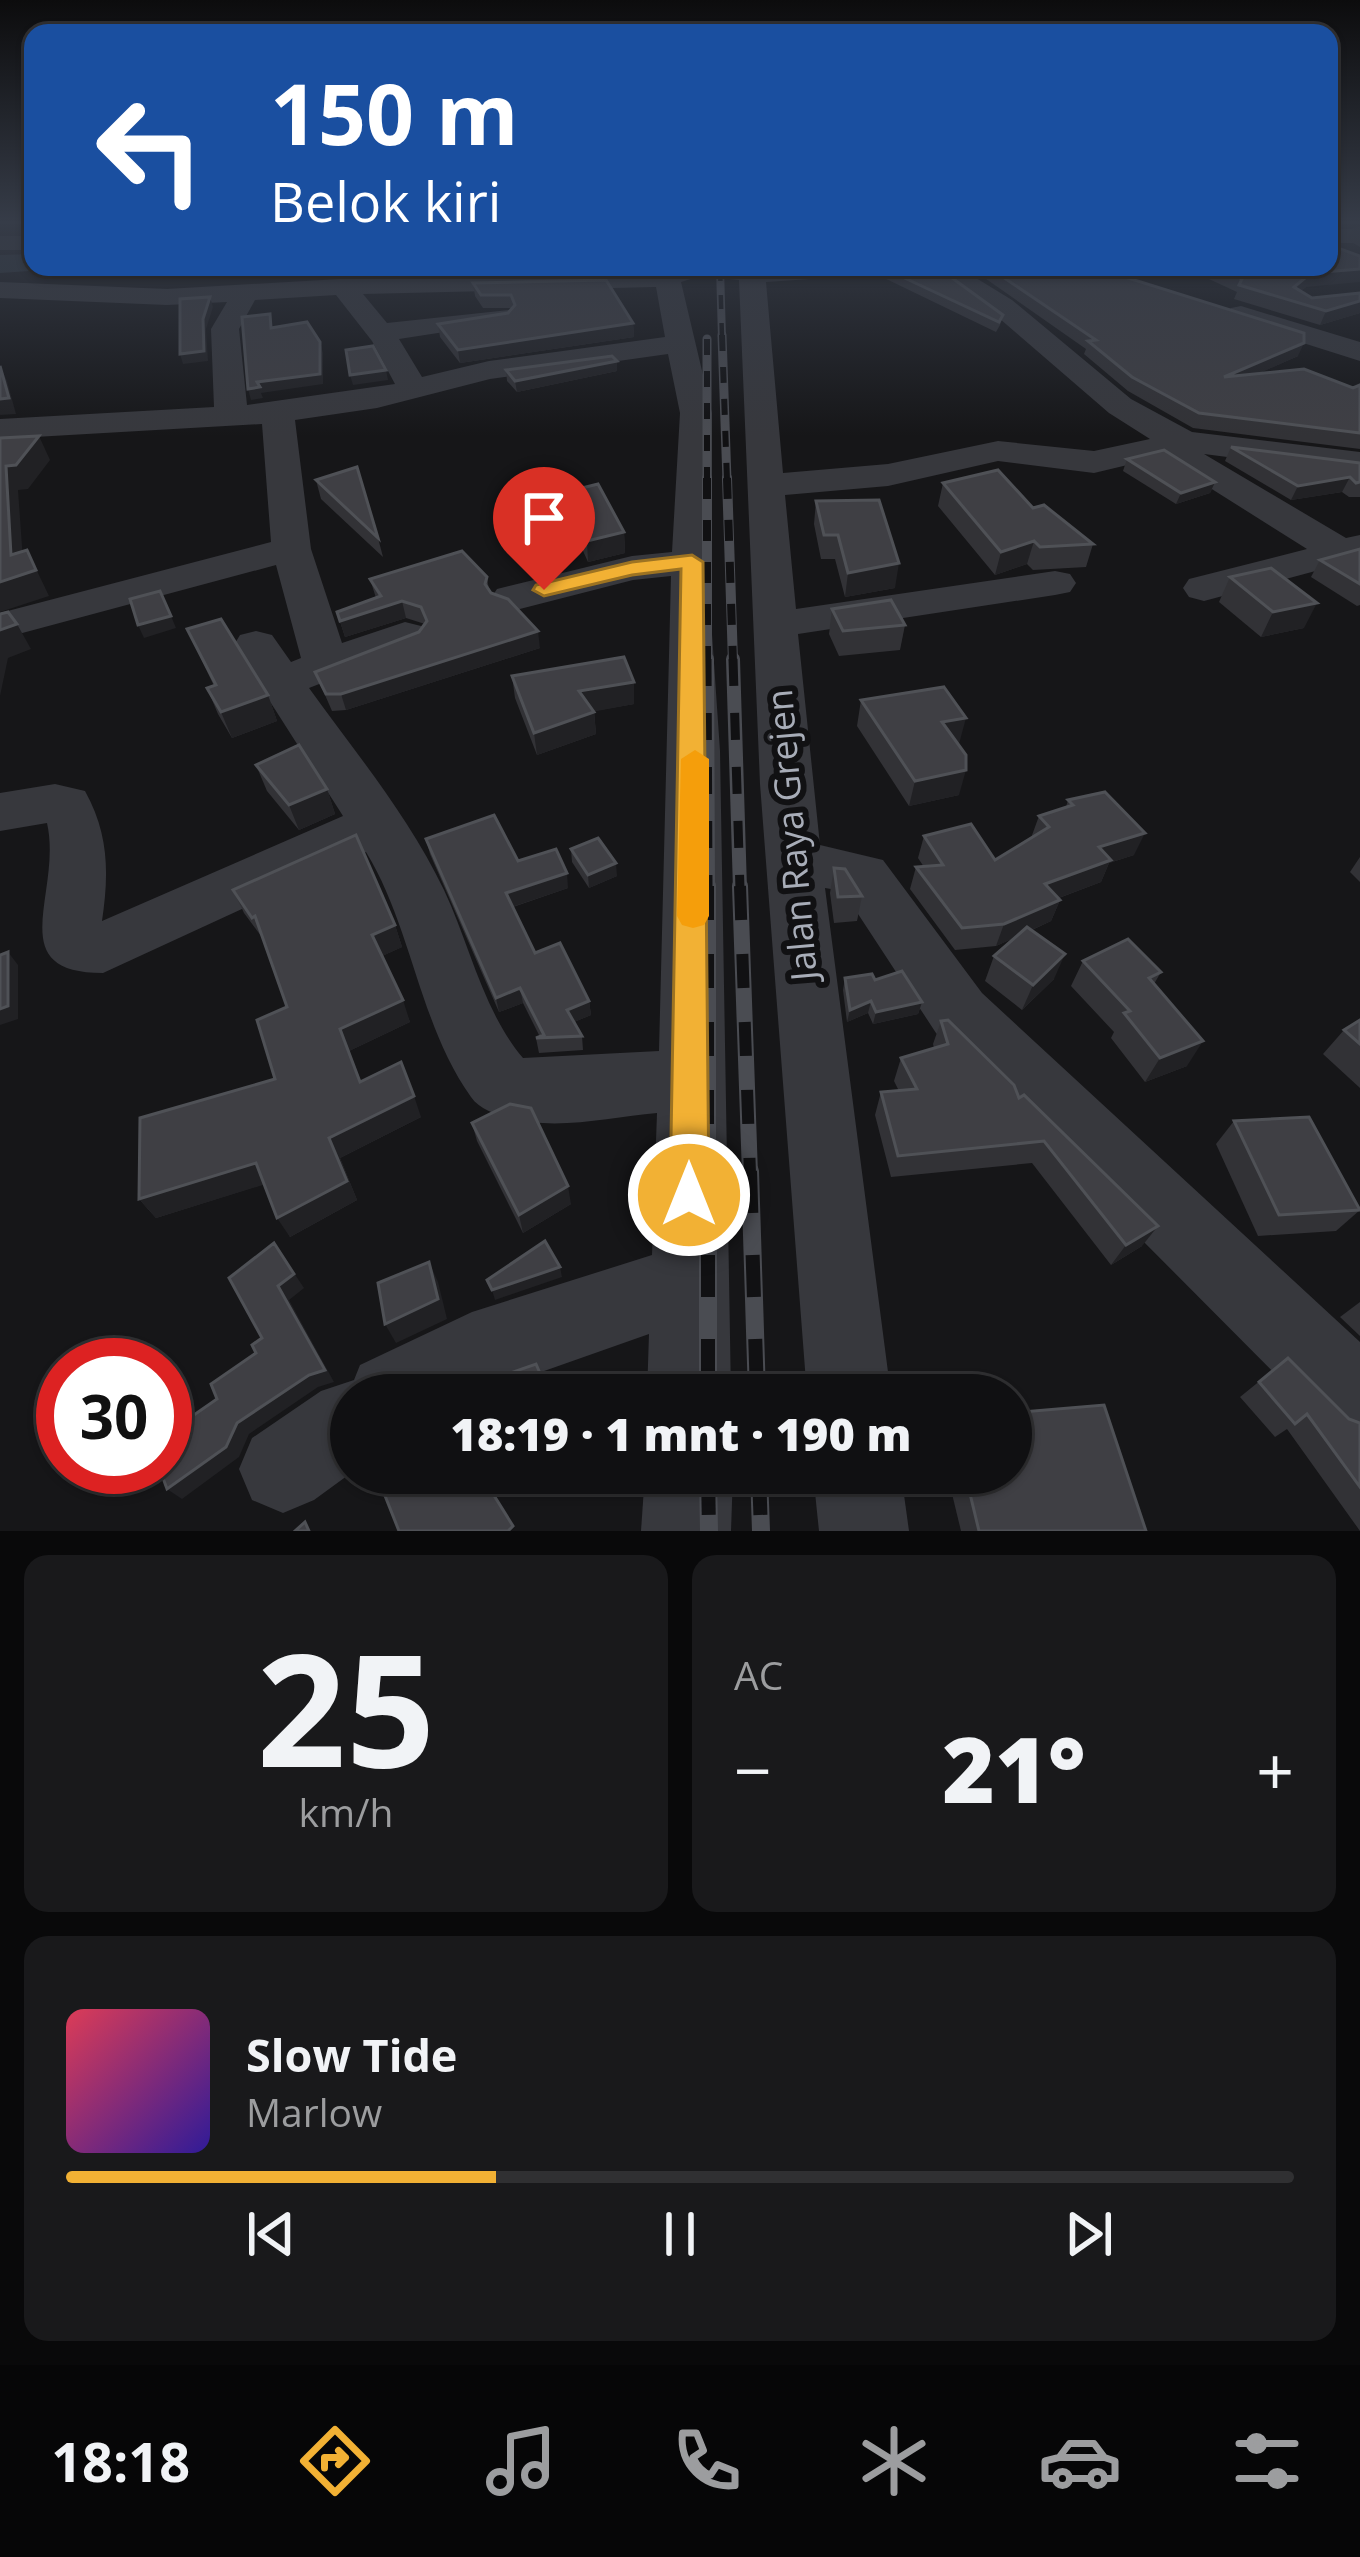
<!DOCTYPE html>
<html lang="id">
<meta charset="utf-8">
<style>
:root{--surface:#101012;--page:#19191b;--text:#f1f3f6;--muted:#9c9d9f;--line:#303032;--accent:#f2b134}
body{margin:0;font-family:"Open Sans",sans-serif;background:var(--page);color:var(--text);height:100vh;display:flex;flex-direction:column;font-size:45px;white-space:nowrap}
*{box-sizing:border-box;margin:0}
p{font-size:39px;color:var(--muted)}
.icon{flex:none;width:66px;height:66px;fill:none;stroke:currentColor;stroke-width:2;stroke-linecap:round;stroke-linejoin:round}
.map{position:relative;height:1531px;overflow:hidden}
.side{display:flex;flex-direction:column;gap:24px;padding:24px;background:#09090a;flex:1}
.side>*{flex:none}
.top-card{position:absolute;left:24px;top:24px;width:1314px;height:252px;border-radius:24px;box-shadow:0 3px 9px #0004,0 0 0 3px var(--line);background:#1a4fa0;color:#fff;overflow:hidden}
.speed{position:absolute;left:36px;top:1338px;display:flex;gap:24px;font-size:60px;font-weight:700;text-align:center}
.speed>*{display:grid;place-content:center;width:156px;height:156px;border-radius:50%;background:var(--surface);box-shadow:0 3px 9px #0004,0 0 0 3px var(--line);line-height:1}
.speed .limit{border:18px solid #d22;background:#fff;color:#111}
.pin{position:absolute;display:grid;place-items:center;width:102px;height:102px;color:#fff;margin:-123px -51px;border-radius:50% 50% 50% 0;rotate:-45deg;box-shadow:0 0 12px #0007}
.pin .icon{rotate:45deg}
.me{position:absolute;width:132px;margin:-66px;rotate:0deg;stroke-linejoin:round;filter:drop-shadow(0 0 9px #0008)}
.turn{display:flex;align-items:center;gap:42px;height:252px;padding:0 48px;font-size:54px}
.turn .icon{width:156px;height:156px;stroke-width:2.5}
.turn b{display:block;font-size:84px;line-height:102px}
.big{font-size:90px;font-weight:800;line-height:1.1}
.side .widget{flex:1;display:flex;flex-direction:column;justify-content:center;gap:18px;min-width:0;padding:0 42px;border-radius:24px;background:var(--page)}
.side .dial{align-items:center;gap:0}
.dial b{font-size:156px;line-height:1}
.song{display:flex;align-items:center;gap:36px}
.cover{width:144px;height:144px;border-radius:18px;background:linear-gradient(135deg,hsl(350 70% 55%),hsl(250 70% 35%))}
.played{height:12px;border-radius:6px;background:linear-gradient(90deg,var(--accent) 35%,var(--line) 35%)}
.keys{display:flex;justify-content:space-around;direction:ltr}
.heat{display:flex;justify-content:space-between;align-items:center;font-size:66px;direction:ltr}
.side .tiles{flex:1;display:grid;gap:24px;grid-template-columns:1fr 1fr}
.widget:last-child{grid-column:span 2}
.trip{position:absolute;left:330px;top:1374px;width:702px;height:120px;border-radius:60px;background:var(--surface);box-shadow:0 3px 9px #0004,0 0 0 3px var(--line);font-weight:800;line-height:120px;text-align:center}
.tabs{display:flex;height:192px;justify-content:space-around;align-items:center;background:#060607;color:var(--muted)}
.tabs .icon{width:84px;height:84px}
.tabs .on{color:var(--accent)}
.tabs b{font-size:54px;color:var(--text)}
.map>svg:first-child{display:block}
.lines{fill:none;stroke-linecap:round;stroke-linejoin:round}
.river{fill:#2c353c;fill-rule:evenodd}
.minor{fill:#37383d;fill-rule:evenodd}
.rail-far5-casing{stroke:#4a4c52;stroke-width:8}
.rail-far4-casing{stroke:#4a4c52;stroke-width:9}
.rail-far3-casing{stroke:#4a4c52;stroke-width:10}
.rail-far2-casing{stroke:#4a4c52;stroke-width:14}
.rail-far1-casing{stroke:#4a4c52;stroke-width:16}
.rail-casing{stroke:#4a4c52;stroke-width:18}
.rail-far5{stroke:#111113;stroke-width:4.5;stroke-dasharray:14;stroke-linecap:butt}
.rail-far4{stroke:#111113;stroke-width:6;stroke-dasharray:16;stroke-linecap:butt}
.rail-far3{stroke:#111113;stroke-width:8;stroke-dasharray:21;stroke-linecap:butt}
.rail-far2{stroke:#111113;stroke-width:9;stroke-dasharray:27;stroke-linecap:butt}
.rail-far1{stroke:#111113;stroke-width:12;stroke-dasharray:34;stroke-linecap:butt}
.rail{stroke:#111113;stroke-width:14;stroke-dasharray:42;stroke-linecap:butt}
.wall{fill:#323236}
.shaded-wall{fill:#212124}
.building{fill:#3f3f44;stroke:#4f5156;stroke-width:3}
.route{fill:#f2b134;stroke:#9d7322;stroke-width:3}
.slow{fill:#f59e0b}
.labels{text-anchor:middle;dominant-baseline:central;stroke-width:12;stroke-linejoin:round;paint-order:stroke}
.street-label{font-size:36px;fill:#a8adb8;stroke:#111113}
</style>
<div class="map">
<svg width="1360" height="1531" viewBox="0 0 1360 1531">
<rect width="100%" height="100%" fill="#161618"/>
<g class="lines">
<polygon class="river" points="33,254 33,267 44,270 0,273 0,255"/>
<g class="minor">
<rect x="1329" y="229" width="31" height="14"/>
<rect x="0" y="236" width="33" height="14"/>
<path d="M671 267H883L870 275 766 282 783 473 888 464 998 441 1094 451 1150 439 1109 413 992 312 927 267H958L1012 300 1131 399 1192 432 1360 452V474L1204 454 1346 538 1360 535V559L1204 601 1189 597 1183 588 1189 579 1307 549 1161 457 1094 473 998 461 888 486 785 495 796 609 1055 571 1070 574 1076 583 1070 592 1055 595 798 634 820 845 883 860 982 993 1360 1342V1441L1330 1429 936 1033 843 891 825 888 891 1395H807L760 784 739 280 700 276 681 282 712 413V634L720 751 731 1395H647L649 1334 476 1395H351V1473L314 1500 283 1513 252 1500 239 1469 252 1438 321 1391 354 1380 360 1365 472 1312 652 1255 657 1113C611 1117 556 1131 511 1118 497 1115 479 1109 471 1097 419 1024 412 927 366 852L103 973C0 973 63 893 47 823L0 831V793L55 784 85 791C109 834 109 874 102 921L343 816 234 645 240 635 256 631 272 635 291 662 301 658 276 565 0 639V613L271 542 262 424 0 439V419L214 407 211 329 227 302 167 305 0 298V282L167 289 409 275 662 271ZM656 287 665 337 489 361 422 377 399 339 509 322 513 316 509 310 387 323 363 294ZM336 295 372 341 395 384 247 405 239 329 255 300ZM668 354 680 413 672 552 632 556 497 589 491 598 497 607 512 611 633 580 671 576 659 1051 523 1058C483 1011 470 945 444 890 409 817 356 753 309 688L421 644 427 635 421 626 405 622 342 643 311 549 295 420 377 408 490 379Z"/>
<polygon points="1241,306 1360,342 1360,361 1231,320 1227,314 1231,308"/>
<polygon points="645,1473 733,1473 731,1531 641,1531"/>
<polygon points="813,1473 901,1473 909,1531 819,1531"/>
</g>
<g class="rail-far5-casing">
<polyline id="rail-far5" points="720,267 722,338"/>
</g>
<g class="rail-far4-casing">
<g id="rail-far4">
<polyline points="722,335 727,481"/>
<polyline points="707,339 707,481"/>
</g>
</g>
<g class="rail-far3-casing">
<g id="rail-far3">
<polyline points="707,478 707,662"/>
<polyline points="727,478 733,662"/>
</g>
</g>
<g class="rail-far2-casing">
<g id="rail-far2">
<polyline points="707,659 708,889"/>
<polyline points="733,659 740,889"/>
</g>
</g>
<g class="rail-far1-casing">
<g id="rail-far1">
<polyline points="708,886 708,1174"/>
<polyline points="740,886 750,1174"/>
</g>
</g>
<g class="rail-casing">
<g id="rail">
<polyline points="708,1171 708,1395"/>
<polyline points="750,1171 757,1395"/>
<polyline points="708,1473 709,1531"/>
<polyline points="759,1473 761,1531"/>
</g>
</g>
<use href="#rail-far5" class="rail-far5"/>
<use href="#rail-far4" class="rail-far4"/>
<use href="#rail-far3" class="rail-far3"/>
<use href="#rail-far2" class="rail-far2"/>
<use href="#rail-far1" class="rail-far1"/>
<use href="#rail" class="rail"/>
</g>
<g class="wall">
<polygon points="1360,227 1360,247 1348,240 1353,228"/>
<polygon points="879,267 937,267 1003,315 1000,325 996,332 878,275"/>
<polygon points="980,267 1065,267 1078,274 1298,356 1259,373 1353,388 1360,385 1360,449 1193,428 1128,391 1084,354 1086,349 979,274"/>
<polygon points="1183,267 1276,267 1306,287 1300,291 1312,298 1360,293 1360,313 1320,325 1234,299 1237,292"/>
<polygon points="473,283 633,323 634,337 460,363 440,337 438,324 508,313 513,308 483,308 475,296"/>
<polygon points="506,370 617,371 517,392 507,381"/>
<polygon points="1231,447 1360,463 1360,497 1349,497 1342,492 1291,500 1225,461"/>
<polygon points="1127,459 1215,482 1210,493 1176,504 1123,471"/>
<polygon points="316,480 378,538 383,557 321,499"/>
<polygon points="943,483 1033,508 1093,544 1086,567 1033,570 1027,564 995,575 938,506"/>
<polygon points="566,492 624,532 625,553 588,562 579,542 577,524 567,512"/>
<polygon points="816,501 895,588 845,597 835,559 821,559 814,524"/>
<polygon points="1360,549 1360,605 1357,606 1311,577 1320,560"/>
<polygon points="487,577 489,590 540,648 346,710 332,711 315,672 419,632 425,624 406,618 345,637 337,612 376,598 370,579"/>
<polygon points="1230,577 1304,628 1261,637 1219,602"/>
<polygon points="832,609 905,625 900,650 839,656 829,634"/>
<polygon points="187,629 268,695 277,721 232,738 218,714 207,688 214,686"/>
<polygon points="512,676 634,704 594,711 596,734 537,755 515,698"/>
<polygon points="861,700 959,744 958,744 959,795 909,806 857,726"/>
<polygon points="256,765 327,789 335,814 299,830 267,791"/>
<polygon points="1068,800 1134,855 1109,863 1101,882 1059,898 1060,900 1051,921 1032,930 1054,979 1022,1010 985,981 994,956 1016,937 996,946 955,950 910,889 916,867 924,867 918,858 924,836 995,860 1031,838 1039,816 1066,807"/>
<polygon points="426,839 518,861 568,888 513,907 535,953 589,1001 591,1015 574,1022 582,1036 583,1050 539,1053 536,1038 540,1037 523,1003 499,1012 430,854"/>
<polygon points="571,849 617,876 589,888 572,862"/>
<polygon points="1360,857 1360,882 1350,872"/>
<polygon points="834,868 862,896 857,921 834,923 830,893"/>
<polygon points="233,890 395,925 402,947 382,956 410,1022 349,1051 361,1081 421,1117 340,1158 357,1200 290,1237 264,1184 156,1218 139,1199 275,1079 287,1007 264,940 244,913"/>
<polygon points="1083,961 1161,972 1154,984 1187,1066 1145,1082 1111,1038 1114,1032 1071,986"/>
<polygon points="845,978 875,980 922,1002 918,1014 873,1024 868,1013 847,1022 843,990"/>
<polygon points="1360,1020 1360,1088 1323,1054 1344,1030"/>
<polygon points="941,1021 1019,1098 1142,1246 1111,1265 1032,1163 891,1177 875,1115 881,1092 899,1091 894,1081 901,1058 934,1048 933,1044"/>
<polygon points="1234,1121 1360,1210 1336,1231 1258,1236 1216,1144"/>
<polygon points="472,1123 571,1204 523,1233 477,1141"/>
<polygon points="1360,1302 1360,1336 1340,1317"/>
<polygon points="1288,1358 1349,1419 1360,1423 1360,1531 1287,1429 1275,1437 1240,1397"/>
<polygon points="947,1473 1011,1473 1146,1531 961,1531"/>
</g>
<g class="shaded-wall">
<polygon points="1360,269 1360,282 1306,287 1289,301 1294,287 1311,273"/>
<polygon points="210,297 213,307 206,329 208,361 183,364 180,354 203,319"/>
<polygon points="1360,301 1360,313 1320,325 1326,311"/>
<polygon points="633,323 634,337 460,363 458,350"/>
<polygon points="320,342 323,353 323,384 261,393 263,398 251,400 248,389"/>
<polygon points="1304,343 1298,356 1219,391 1224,377"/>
<polygon points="617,361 617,371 517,392 515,381"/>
<polygon points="0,366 7,381 16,414 0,415"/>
<polygon points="386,370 388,380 353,385 350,375"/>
<polygon points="39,436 50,460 28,489 18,490 24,574 27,550 49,596 0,612 0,582 11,555 6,466"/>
<polygon points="1350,477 1342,492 1291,500 1298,486"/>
<polygon points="1215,482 1210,493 1176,504 1181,493"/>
<polygon points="624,532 625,553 588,562 587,541"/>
<polygon points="1034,541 1027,564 995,575 1001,552"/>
<polygon points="899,563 895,588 845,597 848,573"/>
<polygon points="402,601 406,618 345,637 340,621"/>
<polygon points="1317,603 1304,628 1261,637 1273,612"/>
<polygon points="171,616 176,628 144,638 138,625"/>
<polygon points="17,624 31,649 8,658 0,696 0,630"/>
<polygon points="538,631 540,648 346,710 341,694"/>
<polygon points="634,682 634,704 581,714 579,691"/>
<polygon points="268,695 277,721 232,738 221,712"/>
<polygon points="594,712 596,734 537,755 534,733"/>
<polygon points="966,718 959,744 936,748 942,722"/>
<polygon points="966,770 959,795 909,806 915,781"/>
<polygon points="327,789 335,814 299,830 289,805"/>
<polygon points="1145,833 1134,855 1109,863 1101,882 1037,906 1045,884 1099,847"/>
<polygon points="616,863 617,876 589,888 588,875"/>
<polygon points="567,873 568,888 509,908 506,893"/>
<polygon points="1060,900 1051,921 996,946 1004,924"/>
<polygon points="395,925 402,947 380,957 372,935"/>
<polygon points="8,952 18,965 18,1019 0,1025 0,1009"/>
<polygon points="1065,954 1054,979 1022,1010 1033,985"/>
<polygon points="520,988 523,1003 499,1012 496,998"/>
<polygon points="403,1000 410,1022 349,1051 369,1103 340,1029"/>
<polygon points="589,1001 591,1015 569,1024 567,1010"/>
<polygon points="871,1001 868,1013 847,1022 850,1010"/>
<polygon points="922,1002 918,1014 873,1024 876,1012"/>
<polygon points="1203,1041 1187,1066 1145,1082 1160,1058"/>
<polygon points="414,1096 421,1117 340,1158 357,1200 290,1237 277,1218 329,1138"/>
<polygon points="256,1163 269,1183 156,1218 139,1199"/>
<polygon points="568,1186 571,1204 523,1233 519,1215"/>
<polygon points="1158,1226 1142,1246 1111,1265 1126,1245"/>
<polygon points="274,1243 304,1288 289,1300 334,1382 318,1387 249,1434 239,1457 182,1499 167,1489 237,1423 278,1286"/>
<polygon points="429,1262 438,1282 447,1319 396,1343 385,1324"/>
<polygon points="560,1267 562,1277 495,1300 492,1290"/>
<polygon points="546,1387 548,1395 533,1395"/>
</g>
<g class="building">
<polygon points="1329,228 1332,246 1360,256 1360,269 1311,273 1294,287 1312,298 1360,293 1360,301 1326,311 1239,285 1242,279 1216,267 1329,267"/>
<polygon points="881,267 937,267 1003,315 999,322"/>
<polygon points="988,267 1065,267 1078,274 1084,267 1093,267 1304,333 1304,343 1224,377 1304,369 1353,388 1360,385 1360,433 1199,413 1132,377 1088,341 1096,340"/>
<polygon points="606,280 633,323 458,350 438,324 508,313 515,305 511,295 481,295 473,283"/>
<polygon points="210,297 203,319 204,351 180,354 180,299"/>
<polygon points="270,314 271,328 307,322 320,342 320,374 257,382 260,387 248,389 242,317"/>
<polygon points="373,346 386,370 350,375 346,350"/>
<polygon points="612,356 617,361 515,381 506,370"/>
<polygon points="0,366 9,398 0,399"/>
<polygon points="39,436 16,465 6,466 11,555 27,550 36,570 0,582 0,438"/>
<polygon points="1231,447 1360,463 1360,482 1356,483 1350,477 1298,486"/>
<polygon points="1164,450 1215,482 1181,493 1127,459"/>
<polygon points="357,467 378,538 316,480"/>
<polygon points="998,470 1033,508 1044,505 1093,544 1040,547 1034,541 1001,552 943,483"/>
<polygon points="598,484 624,532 587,541 577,521 589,520 566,492"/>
<polygon points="879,500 899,563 848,573 838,535 824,535 816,501"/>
<polygon points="1360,549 1360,584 1320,560"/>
<polygon points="462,551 487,577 485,584 491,593 508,599 538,631 341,694 326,694 315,672 419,632 427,621 421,607 402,601 340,621 337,612 381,596 370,579"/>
<polygon points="1271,568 1317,603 1273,612 1230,577"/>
<polygon points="160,591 171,616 138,625 130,599"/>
<polygon points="891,600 905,625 843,631 832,609"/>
<polygon points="8,612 17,624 0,630 0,614"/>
<polygon points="221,619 268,695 221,712 207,688 216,685 187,629"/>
<polygon points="624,657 634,682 579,691 594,712 534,733 512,676"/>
<polygon points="944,687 966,718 942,722 966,755 966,770 915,781 861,700"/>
<polygon points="299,745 327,789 289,805 256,765"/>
<polygon points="1105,792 1145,833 1099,847 1111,860 1045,884 1060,900 1004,924 962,928 916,867 943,865 924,836 971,824 995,860 1049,827 1039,816 1073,805 1068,800"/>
<polygon points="494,815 518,861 556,849 567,873 506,893 535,953 560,943 589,1001 567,1010 582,1036 536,1038 544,1035 520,988 496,998 426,839"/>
<polygon points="356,835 395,925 372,935 403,1000 340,1029 360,1082 401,1062 414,1096 329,1138 347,1181 277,1218 256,1163 139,1199 140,1118 275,1079 257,1020 287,1007 255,916 252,918 233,890"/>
<polygon points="598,838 616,863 588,875 571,849"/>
<polygon points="834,868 845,869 862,896 838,897"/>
<polygon points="1027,927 1065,954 1033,985 994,956"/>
<polygon points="1128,939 1161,972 1149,978 1203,1041 1160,1058 1124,1013 1130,1011 1083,961"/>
<polygon points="8,952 8,1006 0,1009 0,955"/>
<polygon points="902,971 922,1002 876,1012 871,1001 850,1010 845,978 872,974 875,980"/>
<polygon points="948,1020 1014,1085 1019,1098 1024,1095 1158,1226 1126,1245 1044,1141 898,1156 881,1092 917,1089 901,1058 948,1044 941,1021"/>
<polygon points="1360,1020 1360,1044 1344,1030"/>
<polygon points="510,1104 531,1108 568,1186 519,1215 472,1123"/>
<polygon points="1309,1117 1360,1210 1279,1215 1234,1121"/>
<polygon points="545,1241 560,1267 492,1290 487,1280"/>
<polygon points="274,1243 294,1274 278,1286 325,1370 309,1375 237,1423 226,1447 167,1489 159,1467 165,1467 165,1435 217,1399 211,1384 256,1353 252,1345 262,1338 229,1278"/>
<polygon points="429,1262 438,1299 385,1324 378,1283"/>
<polygon points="1288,1358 1349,1419 1360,1423 1360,1487 1307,1414 1295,1424 1259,1382"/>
<polygon points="536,1364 546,1387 533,1395 401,1395 399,1387 470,1387"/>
<polygon points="1104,1405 1146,1531 979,1531 965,1473 1011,1473 1011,1413"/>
<polygon points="376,1473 480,1473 513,1526 508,1531 399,1531"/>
<polygon points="305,1522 309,1531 295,1531"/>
</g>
<linearGradient id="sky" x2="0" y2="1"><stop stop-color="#0c0c0d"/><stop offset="0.51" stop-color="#363c48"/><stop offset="1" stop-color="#363c48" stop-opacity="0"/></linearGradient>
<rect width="1360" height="436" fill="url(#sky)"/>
<polygon class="route" points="692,555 703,562 709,1195 703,1209 689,1214 676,1209 670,1195 681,569 632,575 544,596 533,590 536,585 632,562"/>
<polygon class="slow" points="695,750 709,759 709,916 704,925 693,928 682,925 677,916 681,759"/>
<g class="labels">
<g class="street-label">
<text transform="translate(791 835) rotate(-95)">Jalan Raya Grejen</text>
</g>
</g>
</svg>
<div class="speed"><div class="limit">30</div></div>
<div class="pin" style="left:544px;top:590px;background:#d93025"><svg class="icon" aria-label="arrive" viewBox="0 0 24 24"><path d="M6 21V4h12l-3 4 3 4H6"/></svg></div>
<svg class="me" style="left:689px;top:1195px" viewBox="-20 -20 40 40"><circle r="17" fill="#f2b134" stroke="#fff" stroke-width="3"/><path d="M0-11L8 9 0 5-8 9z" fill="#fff"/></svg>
<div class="trip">18:19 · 1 mnt · 190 m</div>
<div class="top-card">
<div class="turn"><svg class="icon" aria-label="left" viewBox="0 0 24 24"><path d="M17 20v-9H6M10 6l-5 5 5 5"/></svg><div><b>150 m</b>Belok kiri</div></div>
</div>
</div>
<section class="side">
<div class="tiles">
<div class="widget dial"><b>25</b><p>km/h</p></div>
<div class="widget"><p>AC</p>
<div class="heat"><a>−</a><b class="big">21°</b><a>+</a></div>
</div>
<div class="widget">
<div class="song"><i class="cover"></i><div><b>Slow Tide</b><p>Marlow</p></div></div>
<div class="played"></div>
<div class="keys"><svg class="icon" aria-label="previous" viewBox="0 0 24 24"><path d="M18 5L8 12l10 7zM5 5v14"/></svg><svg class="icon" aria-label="pause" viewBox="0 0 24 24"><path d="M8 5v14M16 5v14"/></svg><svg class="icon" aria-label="next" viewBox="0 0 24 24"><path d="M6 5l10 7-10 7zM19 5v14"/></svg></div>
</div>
</div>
</section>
<nav class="tabs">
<b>18:18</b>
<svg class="icon on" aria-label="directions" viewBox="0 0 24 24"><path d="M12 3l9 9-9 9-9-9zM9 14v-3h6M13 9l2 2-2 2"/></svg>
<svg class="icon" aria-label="music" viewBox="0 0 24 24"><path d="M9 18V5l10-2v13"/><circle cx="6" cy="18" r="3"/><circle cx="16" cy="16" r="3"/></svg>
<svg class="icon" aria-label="phone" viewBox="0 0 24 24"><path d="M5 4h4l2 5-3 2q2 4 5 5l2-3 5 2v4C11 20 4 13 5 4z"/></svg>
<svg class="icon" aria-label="climate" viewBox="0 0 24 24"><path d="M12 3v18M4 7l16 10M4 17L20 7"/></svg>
<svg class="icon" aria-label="car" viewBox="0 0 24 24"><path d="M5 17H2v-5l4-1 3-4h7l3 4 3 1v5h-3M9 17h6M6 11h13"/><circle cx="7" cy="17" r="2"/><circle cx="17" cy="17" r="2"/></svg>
<svg class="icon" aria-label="filters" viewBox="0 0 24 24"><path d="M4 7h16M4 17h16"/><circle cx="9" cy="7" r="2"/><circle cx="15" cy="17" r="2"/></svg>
</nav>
